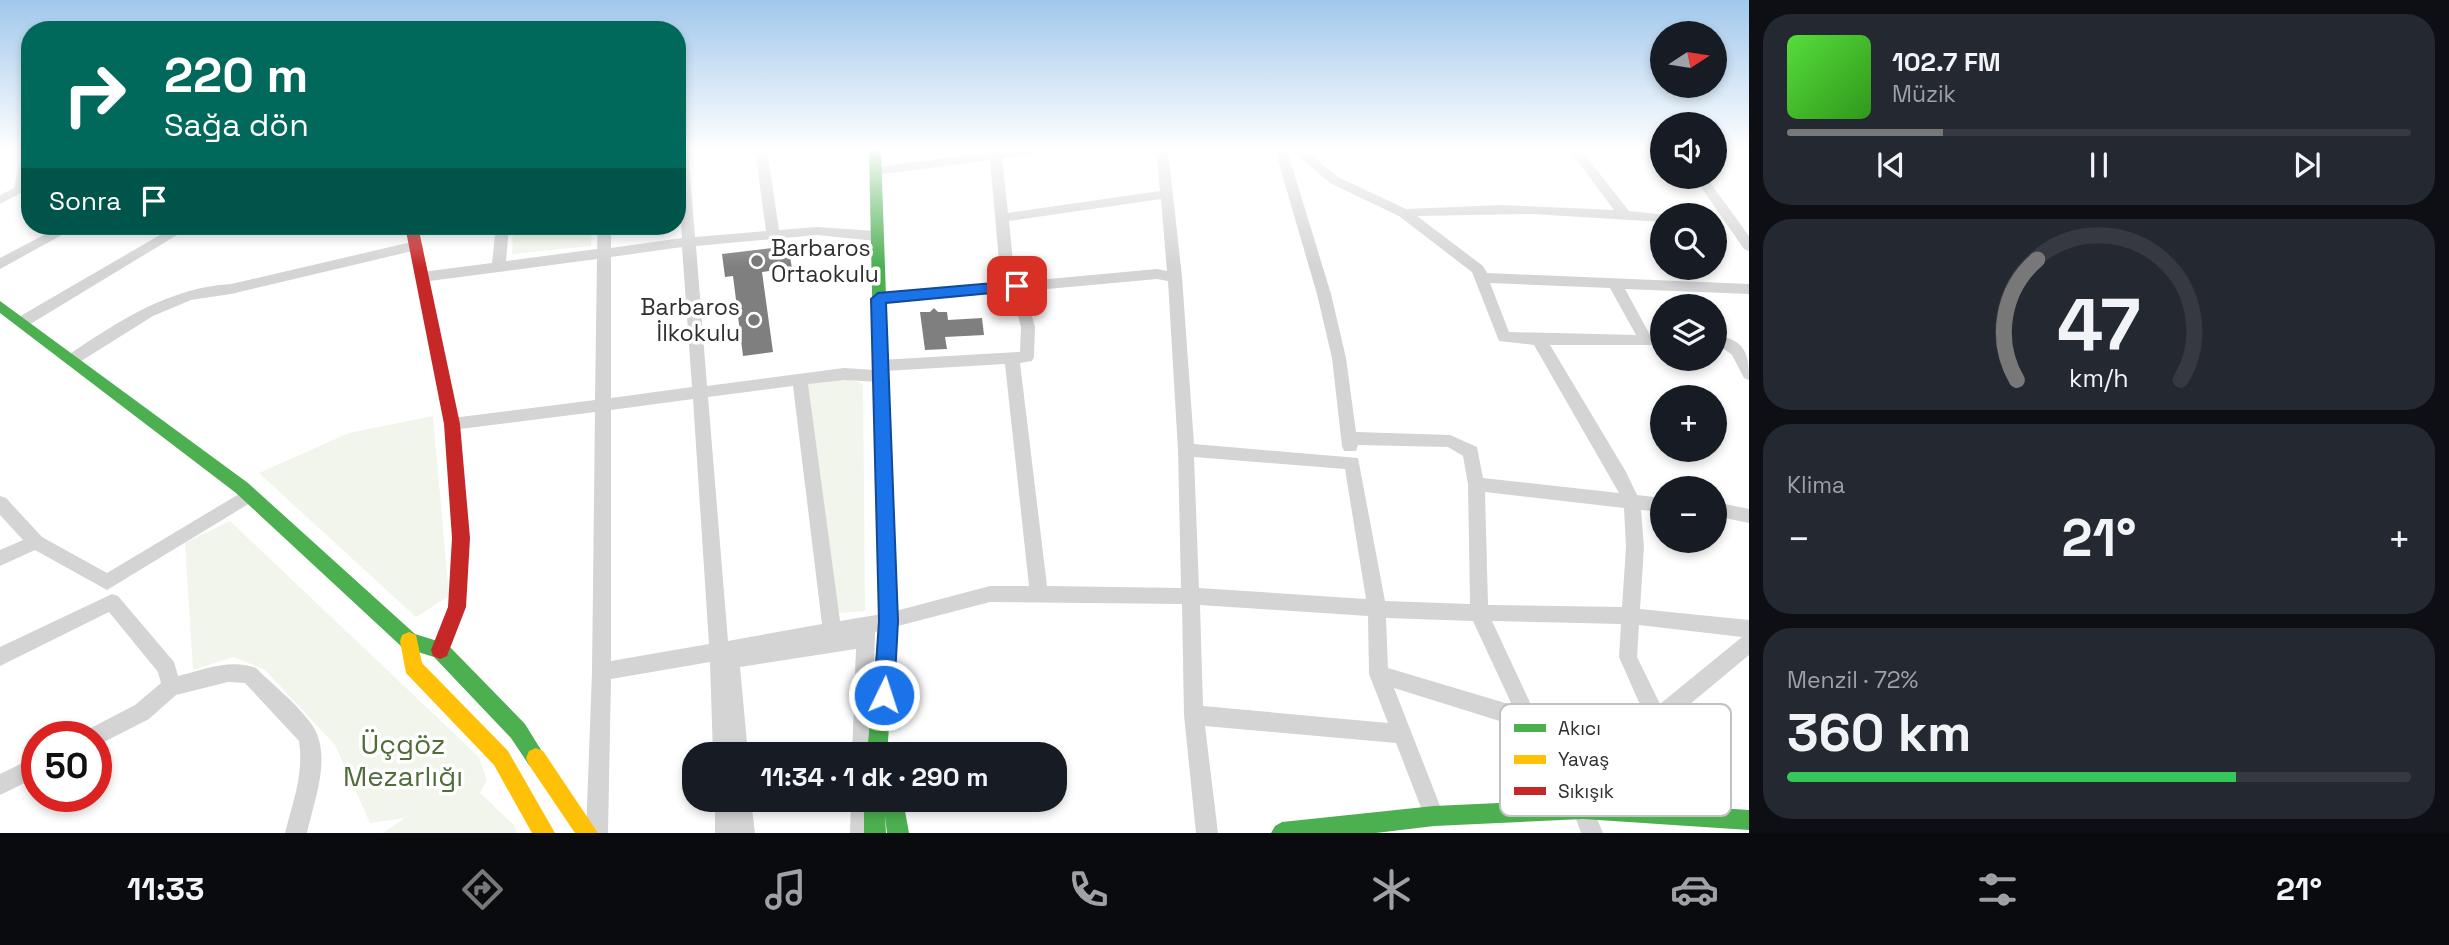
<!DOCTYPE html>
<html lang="tr">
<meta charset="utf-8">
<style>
:root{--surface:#171b24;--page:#242831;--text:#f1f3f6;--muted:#9ea1a6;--line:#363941;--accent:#787878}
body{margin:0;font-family:"Space Grotesk",sans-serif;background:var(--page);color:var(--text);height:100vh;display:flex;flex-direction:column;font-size:26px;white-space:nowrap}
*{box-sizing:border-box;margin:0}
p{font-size:23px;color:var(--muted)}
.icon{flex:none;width:38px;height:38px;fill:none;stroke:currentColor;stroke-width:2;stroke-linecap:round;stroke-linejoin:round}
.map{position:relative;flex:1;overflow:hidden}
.side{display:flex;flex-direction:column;gap:14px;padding:14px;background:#0d0f14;width:700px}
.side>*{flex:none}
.guide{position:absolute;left:21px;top:21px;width:665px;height:214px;border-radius:28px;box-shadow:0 4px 10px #0003;background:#00695c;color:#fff;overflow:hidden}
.needle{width:46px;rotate:78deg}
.fabs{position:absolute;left:1650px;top:21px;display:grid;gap:14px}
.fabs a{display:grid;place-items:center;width:77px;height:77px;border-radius:50%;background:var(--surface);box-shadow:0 4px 10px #0003;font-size:35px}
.speed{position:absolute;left:21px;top:721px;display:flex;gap:14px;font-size:35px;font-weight:700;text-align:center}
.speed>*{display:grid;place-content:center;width:91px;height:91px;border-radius:50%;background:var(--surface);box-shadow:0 4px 10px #0003;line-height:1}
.speed .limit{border:10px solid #d22;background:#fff;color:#111}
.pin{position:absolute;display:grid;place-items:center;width:60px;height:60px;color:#fff;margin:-30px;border-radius:14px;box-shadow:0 4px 10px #0006}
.me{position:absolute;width:77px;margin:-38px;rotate:4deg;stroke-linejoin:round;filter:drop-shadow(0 0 5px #0008)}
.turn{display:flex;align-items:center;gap:24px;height:147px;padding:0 28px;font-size:32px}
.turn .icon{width:91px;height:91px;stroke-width:2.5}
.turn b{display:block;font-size:49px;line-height:60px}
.then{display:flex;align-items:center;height:66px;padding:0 28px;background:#0003;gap:14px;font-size:26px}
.big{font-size:52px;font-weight:800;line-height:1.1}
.side .tile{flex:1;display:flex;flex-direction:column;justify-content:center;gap:10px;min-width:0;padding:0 24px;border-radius:28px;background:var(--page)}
.side .dial{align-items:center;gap:0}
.dial svg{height:182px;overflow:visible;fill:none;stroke:var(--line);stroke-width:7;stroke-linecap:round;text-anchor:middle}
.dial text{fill:var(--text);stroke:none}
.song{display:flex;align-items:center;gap:21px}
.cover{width:84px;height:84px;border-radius:10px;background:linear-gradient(135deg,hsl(110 70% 55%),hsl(110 70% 35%))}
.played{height:7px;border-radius:4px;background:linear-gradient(90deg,var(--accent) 25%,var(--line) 25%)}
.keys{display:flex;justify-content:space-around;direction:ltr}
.heat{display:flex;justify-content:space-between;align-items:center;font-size:38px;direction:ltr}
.charge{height:10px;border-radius:5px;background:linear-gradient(90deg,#34c759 72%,var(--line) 0)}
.trip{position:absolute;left:682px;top:742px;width:385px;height:70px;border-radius:28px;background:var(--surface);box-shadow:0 4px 10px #0003;font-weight:800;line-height:70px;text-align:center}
.tab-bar{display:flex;height:112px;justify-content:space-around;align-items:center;background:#090b0e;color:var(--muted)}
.tab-bar .icon{width:49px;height:49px}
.tab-bar .on{color:var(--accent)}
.tab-bar b{font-size:32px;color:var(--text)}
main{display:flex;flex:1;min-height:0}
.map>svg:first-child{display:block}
.green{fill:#f1f5ec}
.building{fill:#7f7f7f}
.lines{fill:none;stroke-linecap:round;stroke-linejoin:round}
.street{fill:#d4d4d4;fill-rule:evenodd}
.fast{fill:#4caf50;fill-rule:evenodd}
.slow{fill:#ffc107;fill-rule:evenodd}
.jam{fill:#c62828;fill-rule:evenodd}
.route{fill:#1a73e8;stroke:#114b97;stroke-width:2}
.poi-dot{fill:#787878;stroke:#fff;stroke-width:2.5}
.labels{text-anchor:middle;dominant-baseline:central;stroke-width:7;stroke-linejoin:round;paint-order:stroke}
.poi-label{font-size:23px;fill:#2f2f2f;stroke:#fff;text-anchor:start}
.near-park-label{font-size:28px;fill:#506d3b;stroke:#fff}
.key{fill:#fff;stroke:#c1c1c1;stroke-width:2}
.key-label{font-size:19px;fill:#2f2f2f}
</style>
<main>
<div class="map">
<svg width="1749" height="833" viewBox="0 0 1749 833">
<rect width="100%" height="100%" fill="#fff"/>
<g class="green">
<polygon points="513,226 592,226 591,246 512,254"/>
<polygon points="850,379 863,384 865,611 837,613 806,383"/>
<polygon points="433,416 449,596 416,617 259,473 349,433"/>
<polygon points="230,521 479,757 487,780 480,793 515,826 516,833 383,833 405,818 370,823 335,745 264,669 233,657 193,670 185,543"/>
</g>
<g class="building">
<polygon points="788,246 792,268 762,272 773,352 743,356 733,276 725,277 722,254"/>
<polygon points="934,308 938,312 947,312 948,320 982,318 984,335 945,337 947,349 925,350 920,312 930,312"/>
</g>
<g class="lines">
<g class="street">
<path d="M677 150H688L695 237 766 231 755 150H767L779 230 817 227 876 231 883 236 876 241 817 235 696 246 707 386 844 368 875 370 872 366 875 362 880 360 1020 352 1021 327 1012 292 878 304 871 299 878 294 1001 283 990 160 875 175 871 174V168L1006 150H1041L1035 154 1002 158 1008 213 1160 191 1156 150H1168L1182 277 1194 444 1358 458 1385 601 1470 604 1468 484 1463 456 1448 447 1358 445 1356 451H1344L1342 446 1332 358 1317 294 1275 150H1287L1331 294 1346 358 1356 432 1450 435 1477 447 1483 478 1619 493 1534 345 1499 341 1472 272 1399 216 1330 183 1291 150H1305L1338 177 1406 209 1501 205 1614 210 1569 150H1581L1629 211 1667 215H1662V222L1533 214 1417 216 1483 266 1487 273 1749 284V294L1625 289 1650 335H1662V345H1550L1626 472 1637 495 1662 498V512L1641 510 1644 547 1640 609 1749 620V655L1606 774 1593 809 1603 833H1581L1575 816 1546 781 1522 728 1394 688 1444 816 1441 823 1434 826 1427 823 1396 743 1205 726 1218 833H1196L1184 715 1182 604 990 602 875 632 872 754H852L856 649 740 667 748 754H713L710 662 611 679 608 833H586L592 672 595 412 452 430 446 428 444 424 446 420 452 418 595 400 597 259 422 282 415 277 422 272 492 263 496 226H509L506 261 597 249 598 226H611V248L682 238ZM1161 199 1167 271 1157 269 1015 282 1009 221ZM682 247 692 387 611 398V257ZM1157 279 1168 281 1178 450 1181 588 1047 586 1020 363 1032 361 1034 357 1035 327 1025 291ZM1490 283 1610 288 1636 335 1509 332ZM1005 364 1029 586H990L888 613 840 621 808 384 844 380 881 382 889 376 885 371ZM793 386 822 624 728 641 708 397ZM693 399 709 644 611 661V410ZM1194 457 1345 469 1366 599 1199 588ZM1485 492 1624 508 1626 547 1622 607 1488 605ZM1200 605 1368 616 1369 674 1388 723 1203 706ZM1386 618 1473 621 1512 705 1388 668ZM1492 621 1621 624 1619 657 1645 716 1591 760 1580 789 1560 767ZM1639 625 1742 637 1660 704 1637 657Z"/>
<polygon points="26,156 30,157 26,190 0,204 0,195 14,188 20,160"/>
<polygon points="1694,177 1706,177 1749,236 1749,251 1744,249"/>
<polygon points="61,226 78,226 0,269 0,258"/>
<polygon points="172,228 177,229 177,235 27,326 17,326 15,322 17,318"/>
<path d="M416 241 423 246 421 249 231 294 191 300 153 316 78 363 73 365 65 359 68 355C119 321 168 288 231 284Z"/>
<path d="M1715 335C1745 340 1749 352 1749 380L1744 378 1732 355 1723 348 1715 345Z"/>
<polygon points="249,488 255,490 257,495 255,500 107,590 35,550 0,566 0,550 23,540 0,515 0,496 6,498 42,537 107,573"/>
<polygon points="1715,502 1749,509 1749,523 1715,516"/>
<path d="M112 594 118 596 174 662 178 676C202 670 231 658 256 668 273 685 295 702 310 722 334 753 314 800 307 833H285C293 802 304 773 299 741L245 683 228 682 176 695 149 719 96 746V737H84L87 730 135 705 161 683 158 672 109 612 0 666V647Z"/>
<polygon points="37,756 37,777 0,795 0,774"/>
<polygon points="715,800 751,800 755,833 715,833"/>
<polygon points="851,800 871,800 872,833 850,833"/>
</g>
<g class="fast">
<polygon points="869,150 881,150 897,621 887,754 867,754 879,621"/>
<polygon points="0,301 248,483 415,634 447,644 525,724 546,758 543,765 536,768 529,765 511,738 434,657 402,647 236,493 0,313"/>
<polygon points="1583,799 1749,810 1749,830 1583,819 1434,826 1376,833 1271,833 1275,826 1282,822 1434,806"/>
<polygon points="864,800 903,800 909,833 887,833 885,816 886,833 864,833"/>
</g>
<g class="slow">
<polygon points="409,632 416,635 422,663 508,751 555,833 532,833 494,765 406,673 400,641 402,635"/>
<polygon points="536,748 543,751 598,833 575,833 529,765 526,758 529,751"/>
</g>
<polygon class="jam" points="405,226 418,226 460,424 470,538 466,607 447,656 440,659 433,656 431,650 448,607 452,538 444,424"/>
</g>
<linearGradient id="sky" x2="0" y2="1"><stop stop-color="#a1c8ec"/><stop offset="0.56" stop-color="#fff"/><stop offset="1" stop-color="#fff" stop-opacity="0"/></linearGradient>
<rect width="1749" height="267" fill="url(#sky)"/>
<polygon class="route" points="1017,281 1022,283 1022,290 886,303 898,621 894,695 891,701 884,704 877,701 874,695 879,621 871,299 878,293"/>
<g class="poi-dot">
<circle cx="757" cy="261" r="7"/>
<circle cx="754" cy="320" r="7"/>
</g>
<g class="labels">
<g class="poi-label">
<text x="771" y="248">Barbaros<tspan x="771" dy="26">Ortaokulu</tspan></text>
<text x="740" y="307" text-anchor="end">Barbaros<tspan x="740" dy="26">İlkokulu</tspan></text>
</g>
<g class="near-park-label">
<text x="403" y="744">Üçgöz<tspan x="403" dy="32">Mezarlığı</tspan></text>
</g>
</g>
<rect x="1500" y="704" width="231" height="112" rx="10" class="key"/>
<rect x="1514" y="724" width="32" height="8" fill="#4caf50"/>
<rect x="1514" y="755" width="32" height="9" fill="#ffc107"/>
<rect x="1514" y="787" width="32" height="8" fill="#c62828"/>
<g class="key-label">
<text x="1558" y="735">Akıcı</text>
<text x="1558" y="766">Yavaş</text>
<text x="1558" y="798">Sıkışık</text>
</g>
</svg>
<div class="fabs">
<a><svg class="needle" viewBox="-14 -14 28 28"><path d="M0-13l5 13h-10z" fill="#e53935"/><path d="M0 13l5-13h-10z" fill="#9ea1a6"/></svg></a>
<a><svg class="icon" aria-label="sound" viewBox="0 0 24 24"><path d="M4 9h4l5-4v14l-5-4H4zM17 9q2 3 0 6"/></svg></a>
<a><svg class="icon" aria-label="search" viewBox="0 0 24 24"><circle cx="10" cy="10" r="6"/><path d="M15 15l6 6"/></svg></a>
<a><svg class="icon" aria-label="layers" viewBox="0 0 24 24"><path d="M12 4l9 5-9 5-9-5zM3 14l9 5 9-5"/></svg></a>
<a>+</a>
<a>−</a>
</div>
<div class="speed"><div class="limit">50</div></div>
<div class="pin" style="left:1017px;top:286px;background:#d93025"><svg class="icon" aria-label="arrive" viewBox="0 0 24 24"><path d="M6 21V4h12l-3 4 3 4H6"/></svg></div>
<svg class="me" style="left:884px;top:695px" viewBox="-20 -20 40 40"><circle r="17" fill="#1a73e8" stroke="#fff" stroke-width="3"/><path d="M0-11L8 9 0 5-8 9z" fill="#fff"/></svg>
<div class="trip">11:34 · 1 dk · 290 m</div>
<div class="guide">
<div class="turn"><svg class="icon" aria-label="right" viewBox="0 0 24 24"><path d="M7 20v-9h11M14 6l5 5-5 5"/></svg><div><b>220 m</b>Sağa dön</div></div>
<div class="then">Sonra<svg class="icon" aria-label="arrive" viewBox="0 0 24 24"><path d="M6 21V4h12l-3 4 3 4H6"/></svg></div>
</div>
</div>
<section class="side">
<div class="tile">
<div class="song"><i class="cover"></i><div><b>102.7 FM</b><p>Müzik</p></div></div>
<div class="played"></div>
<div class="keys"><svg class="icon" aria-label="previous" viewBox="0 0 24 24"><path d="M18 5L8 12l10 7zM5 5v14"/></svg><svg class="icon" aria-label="pause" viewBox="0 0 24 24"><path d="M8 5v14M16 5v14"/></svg><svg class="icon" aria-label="next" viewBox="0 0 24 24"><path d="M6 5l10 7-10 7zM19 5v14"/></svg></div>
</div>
<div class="tile dial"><svg viewBox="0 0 100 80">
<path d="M14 69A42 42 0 1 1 86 69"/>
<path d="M14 69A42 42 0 0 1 23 16" stroke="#787878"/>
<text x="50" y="56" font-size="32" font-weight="700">47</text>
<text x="50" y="72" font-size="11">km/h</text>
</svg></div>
<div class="tile"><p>Klima</p>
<div class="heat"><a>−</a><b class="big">21°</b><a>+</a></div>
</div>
<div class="tile"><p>Menzil · 72%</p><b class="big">360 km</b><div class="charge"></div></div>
</section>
</main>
<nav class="tab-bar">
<b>11:33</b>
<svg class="icon on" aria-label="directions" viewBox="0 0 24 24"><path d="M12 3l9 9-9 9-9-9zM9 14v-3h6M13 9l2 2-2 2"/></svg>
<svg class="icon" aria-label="music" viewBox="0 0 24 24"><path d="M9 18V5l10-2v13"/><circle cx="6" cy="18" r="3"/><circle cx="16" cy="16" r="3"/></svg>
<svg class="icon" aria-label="phone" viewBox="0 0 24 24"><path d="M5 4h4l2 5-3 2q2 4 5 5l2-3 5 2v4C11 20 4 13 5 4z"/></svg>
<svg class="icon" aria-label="climate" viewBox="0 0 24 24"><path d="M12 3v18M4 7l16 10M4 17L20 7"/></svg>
<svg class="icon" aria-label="car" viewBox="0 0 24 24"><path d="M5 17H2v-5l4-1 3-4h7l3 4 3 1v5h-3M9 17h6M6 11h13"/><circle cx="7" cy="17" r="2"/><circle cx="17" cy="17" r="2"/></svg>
<svg class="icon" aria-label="filters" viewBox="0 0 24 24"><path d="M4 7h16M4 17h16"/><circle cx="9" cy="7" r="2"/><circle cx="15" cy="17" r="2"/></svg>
<b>21°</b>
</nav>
